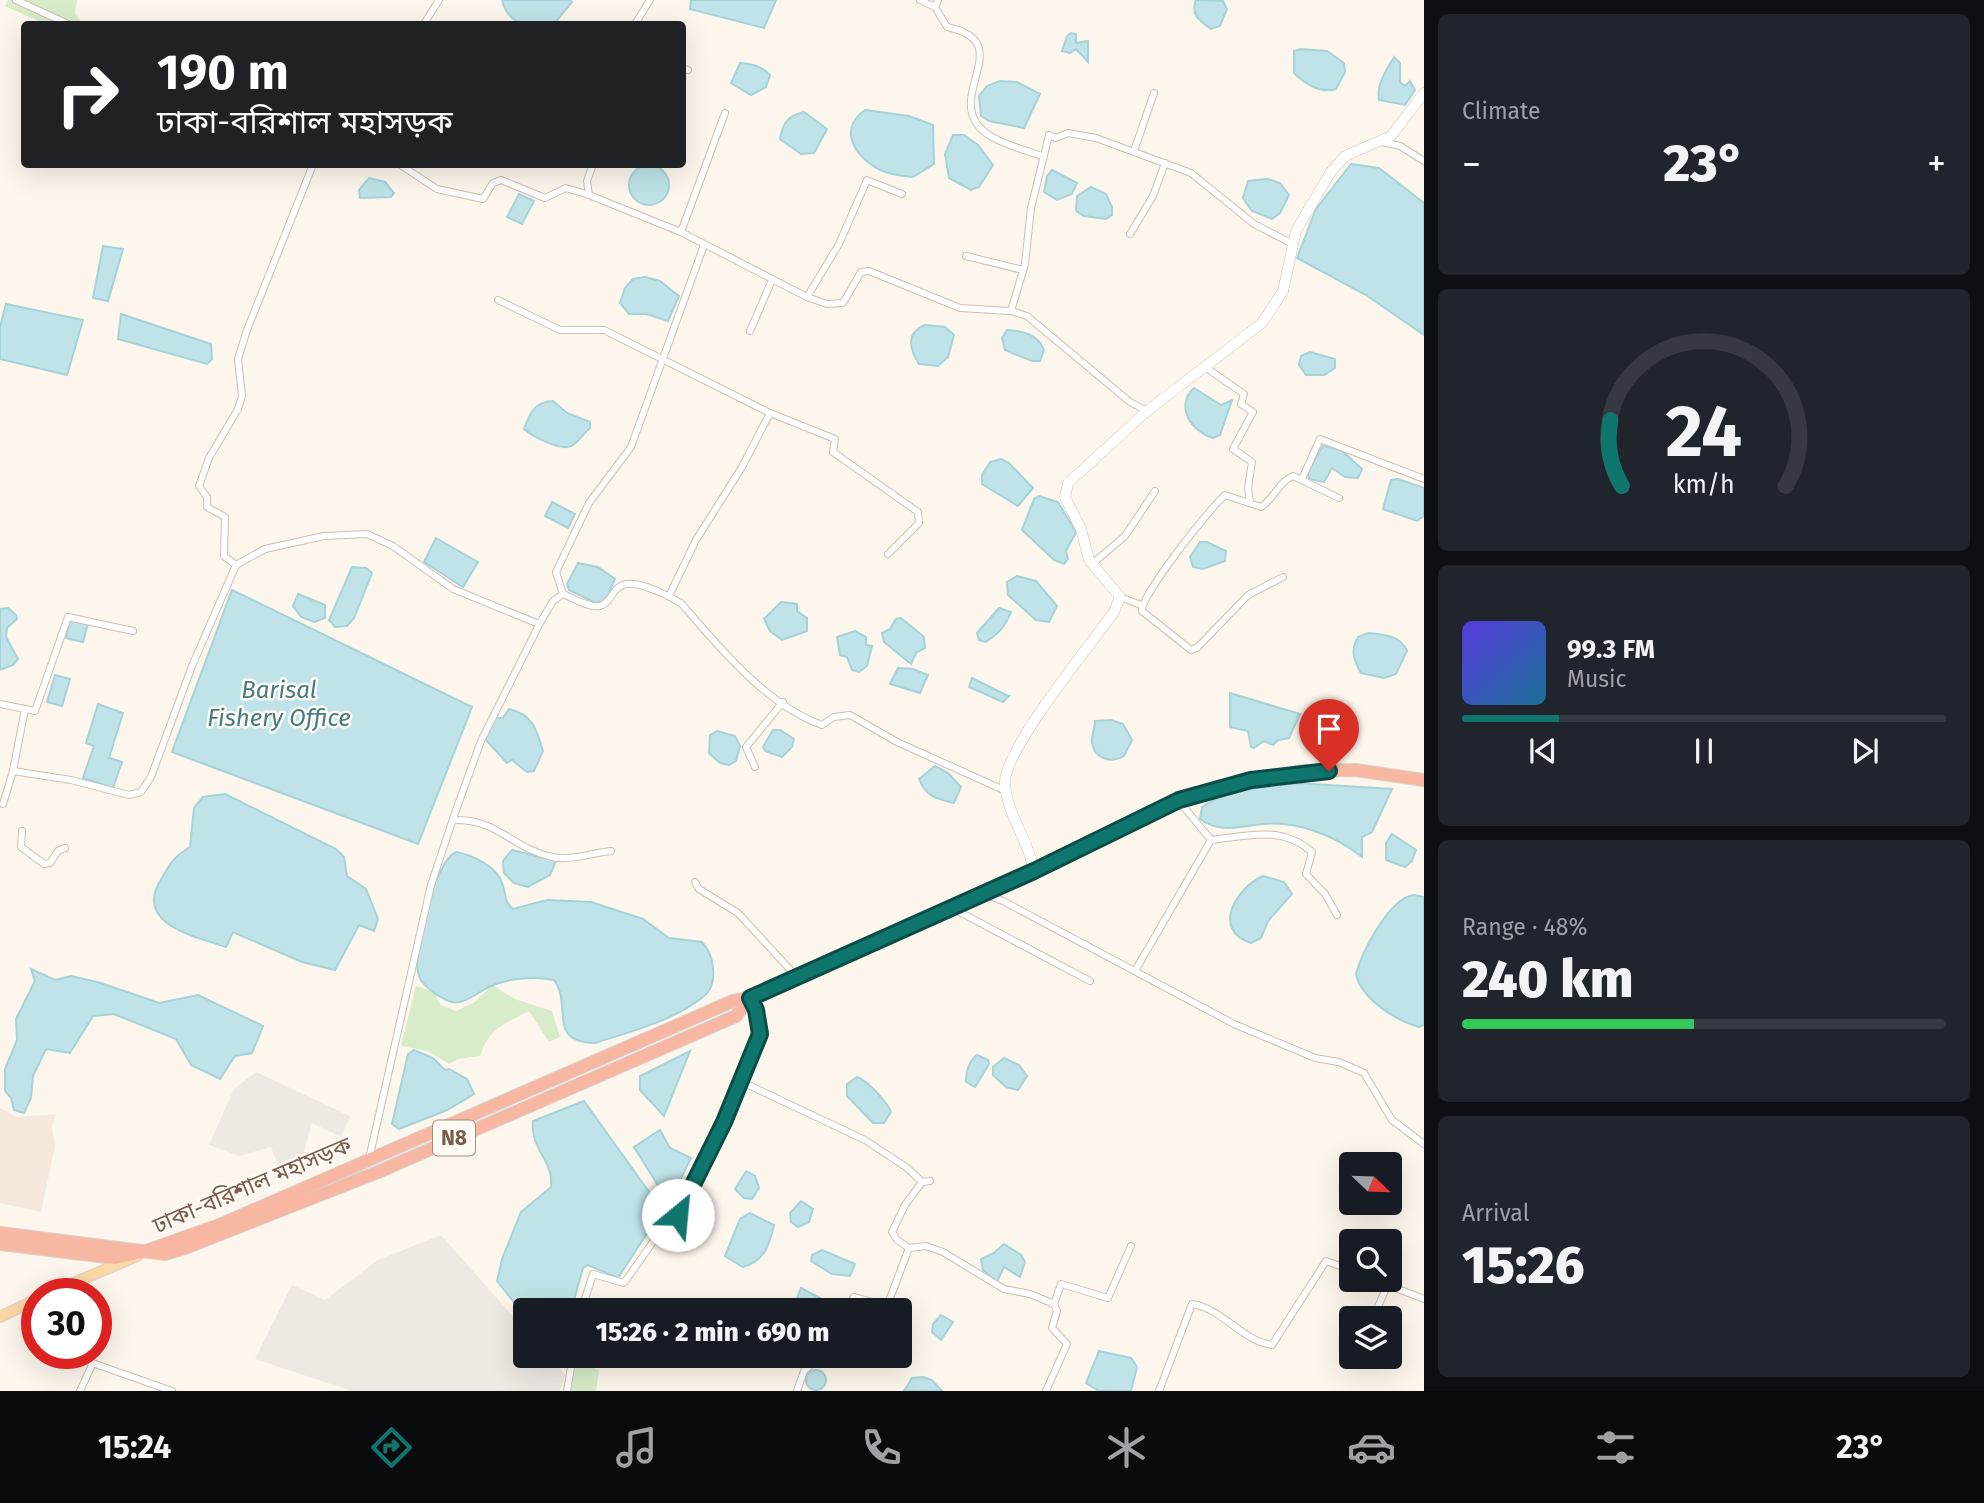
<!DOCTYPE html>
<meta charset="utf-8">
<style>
:root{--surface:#171b24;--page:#20242c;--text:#f1f3f6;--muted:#9ea1a6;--line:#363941;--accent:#0f766e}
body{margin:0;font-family:"Fira Sans","Noto Sans Bengali",sans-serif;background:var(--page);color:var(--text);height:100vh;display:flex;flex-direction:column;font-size:26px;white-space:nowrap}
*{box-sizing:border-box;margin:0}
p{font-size:23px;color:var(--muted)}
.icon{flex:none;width:38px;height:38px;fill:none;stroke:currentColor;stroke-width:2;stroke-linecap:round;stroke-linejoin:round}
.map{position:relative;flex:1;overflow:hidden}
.side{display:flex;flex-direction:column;gap:14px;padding:14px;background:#0d0f14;width:560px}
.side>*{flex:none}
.top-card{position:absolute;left:21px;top:21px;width:665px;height:147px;border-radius:7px;box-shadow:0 7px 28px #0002;background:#202124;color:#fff;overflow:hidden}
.needle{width:46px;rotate:113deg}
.tools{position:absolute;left:1339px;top:1152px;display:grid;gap:14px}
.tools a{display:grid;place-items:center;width:63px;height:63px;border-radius:7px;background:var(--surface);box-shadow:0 7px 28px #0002;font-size:35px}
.speed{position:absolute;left:21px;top:1278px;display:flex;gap:14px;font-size:35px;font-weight:700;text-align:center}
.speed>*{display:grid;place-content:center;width:91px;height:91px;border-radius:50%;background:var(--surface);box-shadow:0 7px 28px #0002;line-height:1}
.speed .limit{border:10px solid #d22;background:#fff;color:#111}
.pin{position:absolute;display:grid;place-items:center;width:60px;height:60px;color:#fff;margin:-72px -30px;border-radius:50% 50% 50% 0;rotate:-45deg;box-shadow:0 0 7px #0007}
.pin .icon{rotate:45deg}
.me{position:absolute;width:77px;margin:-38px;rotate:28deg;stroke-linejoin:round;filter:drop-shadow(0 0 5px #0008)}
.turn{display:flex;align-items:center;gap:24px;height:147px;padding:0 21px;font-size:32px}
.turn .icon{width:91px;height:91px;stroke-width:2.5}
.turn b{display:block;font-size:49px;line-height:60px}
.big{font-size:52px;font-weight:800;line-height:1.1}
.side .tile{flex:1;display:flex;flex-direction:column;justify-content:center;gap:10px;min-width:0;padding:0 24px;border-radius:10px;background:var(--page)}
.side .dial{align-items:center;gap:0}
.dial svg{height:182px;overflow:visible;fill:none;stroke:var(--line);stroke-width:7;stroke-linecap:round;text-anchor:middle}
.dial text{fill:var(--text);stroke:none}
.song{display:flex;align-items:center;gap:21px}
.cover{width:84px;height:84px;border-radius:10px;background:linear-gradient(135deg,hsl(250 70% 55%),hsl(200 70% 35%))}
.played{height:7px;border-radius:4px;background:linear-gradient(90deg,var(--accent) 20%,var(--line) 20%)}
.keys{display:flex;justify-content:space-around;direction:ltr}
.heat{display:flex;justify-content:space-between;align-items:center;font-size:38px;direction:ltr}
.charge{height:10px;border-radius:5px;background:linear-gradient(90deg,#34c759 48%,var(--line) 0)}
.trip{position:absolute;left:513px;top:1298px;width:399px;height:70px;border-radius:7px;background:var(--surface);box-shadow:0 7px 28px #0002;font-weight:800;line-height:70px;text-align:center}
.dock{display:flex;height:112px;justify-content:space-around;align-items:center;background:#090b0e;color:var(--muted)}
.dock .icon{width:49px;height:49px}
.dock .on{color:var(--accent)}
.dock b{font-size:32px;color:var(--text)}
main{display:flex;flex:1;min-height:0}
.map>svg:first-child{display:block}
.residential{fill:#f5e8da}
.industrial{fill:#efe9e4}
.green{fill:#d8ecc9}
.water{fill:#bfe3e8;stroke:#a5d3da;stroke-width:2}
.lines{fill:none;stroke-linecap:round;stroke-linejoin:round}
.street-casing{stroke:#d1beb0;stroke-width:8}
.secondary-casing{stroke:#d6c0b0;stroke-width:11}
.primary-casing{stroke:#dad1cd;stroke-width:12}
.highway-casing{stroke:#dad1cd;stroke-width:14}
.street{stroke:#fff;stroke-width:6}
.secondary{stroke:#fff;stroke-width:10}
.primary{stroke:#fbd9a5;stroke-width:10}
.highway{stroke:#f7b7a3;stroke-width:12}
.route-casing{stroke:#0a4d48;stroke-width:18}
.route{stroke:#0f766e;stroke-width:12}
.labels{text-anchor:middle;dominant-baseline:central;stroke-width:5;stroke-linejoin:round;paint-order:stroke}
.shield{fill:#fffaf3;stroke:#a28b7f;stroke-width:2}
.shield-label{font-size:21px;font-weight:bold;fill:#7a5c4d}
.street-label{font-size:23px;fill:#7a5c4d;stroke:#fffaf3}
.water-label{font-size:24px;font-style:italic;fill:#437c86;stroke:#fffaf3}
</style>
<main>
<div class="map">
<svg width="1424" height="1391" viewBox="0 0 1424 1391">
<rect width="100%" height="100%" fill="#fdf6ec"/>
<polygon class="residential" points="0,1108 17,1117 56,1114 52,1127 55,1147 41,1212 0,1203"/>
<g class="industrial">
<polygon points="256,1072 350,1116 341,1137 312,1123 300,1166 290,1174 279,1168 271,1147 239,1156 209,1145 234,1089"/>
<polygon points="441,1235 525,1330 525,1356 549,1356 565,1375 560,1391 352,1391 255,1359 292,1285 325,1300 378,1260"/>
</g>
<g class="green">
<polygon points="8,0 77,0 75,13 82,24 45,24 5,6"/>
<path d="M492 985 515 999 552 1011 560 1037 549 1042 529 1011C504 1024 489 1028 480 1056L458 1059 449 1064 428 1051 401 1046 416 986 434 992 441 1005 456 1011 475 1002Z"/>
<polygon points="576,1362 599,1370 596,1391 571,1391"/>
</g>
<g class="water">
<path d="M502 0H570L572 2 554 24C530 25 509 28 502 0Z"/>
<polygon points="691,0 776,0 764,28 690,9"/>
<path d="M1196 0 1223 1 1227 9 1220 26 1211 29C1200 21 1190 15 1196 0Z"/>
<polygon points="1071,33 1076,34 1076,43 1088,41 1088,62 1076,49 1070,53 1062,51 1067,36"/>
<path d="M1301 49 1327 51 1344 63 1345 72 1336 89C1321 94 1305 84 1294 73V51Z"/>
<path d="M1394 57 1400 63V82L1405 86 1410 81 1415 90 1405 105 1379 100C1376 84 1386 71 1394 57Z"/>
<path d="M740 63C753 64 761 66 770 75L766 87 751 95 731 83Z"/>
<polygon points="1000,81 1017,82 1040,94 1024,128 989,121 981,116 979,96 987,86"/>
<path d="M865 110 909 116 933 125 934 164 913 177C904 176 893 175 885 172 858 161 835 131 865 110Z"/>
<path d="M804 112 827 129 814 153 801 154 780 139C783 122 788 116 804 112Z"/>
<polygon points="953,135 964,135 978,145 993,165 979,187 971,190 949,178 945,154"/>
<polygon points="1351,164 1379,168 1424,203 1424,335 1366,295 1297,258 1316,209"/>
<circle cx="649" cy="185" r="20"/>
<polygon points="1052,170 1077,183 1072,194 1057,200 1044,192 1047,176"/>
<polygon points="369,178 385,182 394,193 391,197 360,198 359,190"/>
<polygon points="1268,179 1280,183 1289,195 1280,213 1272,219 1252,211 1243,198 1248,181"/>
<polygon points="1091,187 1106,194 1112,207 1112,215 1106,219 1084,216 1076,211 1077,196"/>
<polygon points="519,194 534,201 522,224 507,217"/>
<polygon points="103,246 123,249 108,301 93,298"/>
<polygon points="645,277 660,281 679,296 668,321 646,314 629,314 620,303 625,288 633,279"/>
<polygon points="6,304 83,320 67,375 0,359 0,327"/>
<polygon points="121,314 211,344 212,359 207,364 118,339"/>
<path d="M925 325 945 327 954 335 948 357 938 366 919 364C910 350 905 333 925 325Z"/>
<path d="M1007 330C1023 331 1038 334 1044 350L1040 361H1032L1005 350 1002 338Z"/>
<polygon points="1310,352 1335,359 1335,368 1324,375 1306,375 1299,365 1301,356"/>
<path d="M1194 388 1221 405 1232 400 1220 435 1213 438C1192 432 1174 406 1194 388Z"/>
<path d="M553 401 567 413 590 422V428C584 433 579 441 573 445 563 453 532 436 524 429 530 413 534 402 553 401Z"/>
<polygon points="1323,446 1341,450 1362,469 1358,478 1345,477 1332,468 1324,482 1309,479 1308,471"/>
<polygon points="1001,459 1009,463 1033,488 1018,506 982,484 982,475 990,462"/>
<polygon points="1398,479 1424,488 1424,516 1417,521 1383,509 1391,480"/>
<polygon points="1039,496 1058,502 1076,532 1066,551 1068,559 1064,564 1054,560 1022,530 1034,499"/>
<polygon points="552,502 575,514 568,528 545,516"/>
<polygon points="436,538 478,562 463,587 424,562"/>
<polygon points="1200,542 1207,542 1226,551 1225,561 1203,569 1193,567 1190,557"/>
<polygon points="578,563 598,567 615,579 605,601 596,603 569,590 567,584"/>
<polygon points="352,567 366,568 372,573 354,618 347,626 335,627 329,620"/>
<polygon points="1017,576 1036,581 1057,606 1049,622 1036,620 1008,595 1007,582"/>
<polygon points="232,590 472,707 418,844 172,752"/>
<polygon points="298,594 325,605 325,618 314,622 301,617 293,606"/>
<polygon points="781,602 797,604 797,611 807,618 807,631 782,640 770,631 764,619"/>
<polygon points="8,608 16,615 17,619 7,628 6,637 18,659 13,665 0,670 0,609"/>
<path d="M999 608 1011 612C1006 625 997 636 985 642L979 640 977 633Z"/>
<polygon points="901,618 924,637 925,648 916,653 911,664 884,642 882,633 890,629 896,619"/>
<polygon points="70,619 88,623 83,642 66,638"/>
<polygon points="855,631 866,637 866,645 872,646 867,666 859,672 852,670 847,657 840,655 837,637"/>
<path d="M1368 633C1384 635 1400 635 1407 651L1396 674 1384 678 1361 673C1354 661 1350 650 1358 637Z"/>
<polygon points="898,668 913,669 928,675 920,693 890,684"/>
<polygon points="55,675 70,679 62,706 47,702"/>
<polygon points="972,678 1008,696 1009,696 1003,702 969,687"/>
<polygon points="1230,693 1300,714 1289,738 1278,740 1273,745 1264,741 1254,748 1251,747 1248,731 1230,727"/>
<polygon points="98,704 123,713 109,758 122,762 113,788 83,778 94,746 86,743"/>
<path d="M509 709C533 715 536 728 543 751L534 771 527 772 512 760 507 763 485 739 495 718H503Z"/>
<path d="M1111 720 1123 724 1132 740 1124 756C1112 763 1095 760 1092 743 1091 736 1095 728 1095 721Z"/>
<polygon points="773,730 780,730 794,739 792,747 782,757 765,751 763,747"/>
<polygon points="717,731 735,736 740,746 736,761 729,765 720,763 709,753 710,735"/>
<path d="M935 766 948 773 961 787 954 803C937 799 926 797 919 779Z"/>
<path d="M1296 783 1392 789 1372 832 1362 837V857C1336 836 1298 821 1264 824 1239 826 1221 834 1200 819L1202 807 1227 792Z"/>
<path d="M225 794 336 849 344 857 347 876 366 889 378 919 374 931 359 925 335 970 302 962 233 932 226 947C197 937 136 925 159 883 170 864 171 859 190 847L194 808 203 797Z"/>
<polygon points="1392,834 1416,850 1412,861 1405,867 1386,860 1386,843"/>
<polygon points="512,850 556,861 550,875 528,887 514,883 504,873 503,861"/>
<path d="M456 852C473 855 497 867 502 883 506 893 504 902 513 909L547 900 591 902 643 919 669 938 702 942C714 955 719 984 704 996 676 1020 629 1032 595 1043 546 1042 573 1006 554 980 535 976 509 978 491 986 479 991 465 1005 452 1002 441 999 422 986 419 976 411 953 434 862 456 852Z"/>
<path d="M1263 876 1284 882 1292 894 1268 921 1261 938 1251 943C1211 930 1236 888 1263 876Z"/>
<path d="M1414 895 1424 897V1025L1419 1027C1397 1021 1361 999 1356 974 1362 952 1389 898 1414 895Z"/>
<polygon points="31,969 55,980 71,976 101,983 159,1003 198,995 263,1026 252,1053 235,1056 220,1079 191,1065 176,1039 114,1014 93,1016 70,1053 46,1049 33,1076 31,1098 24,1113 14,1110 11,1098 5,1091 5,1069 17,1040 16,1019 35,981"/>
<polygon points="414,1050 433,1058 445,1070 449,1069 467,1079 474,1094 447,1110 399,1129 392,1124 408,1054"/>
<polygon points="690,1051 664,1116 640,1090 640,1076"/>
<path d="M977 1055 988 1060 989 1064 975 1087 966 1082C966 1072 969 1061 977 1055Z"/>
<polygon points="1004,1058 1019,1065 1027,1076 1018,1090 1006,1087 993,1075 993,1067"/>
<path d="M857 1077C867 1080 887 1102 891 1112L884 1123H873L847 1096V1084Z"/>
<path d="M584 1101 662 1210 618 1278 588 1265 583 1268 571 1311H525V1316L497 1281 502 1259 521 1212 551 1187C554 1159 530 1151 533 1121Z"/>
<polygon points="660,1130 670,1148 691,1158 669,1203 634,1147"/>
<polygon points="746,1171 755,1176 759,1188 752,1199 744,1198 735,1189"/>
<polygon points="801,1201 813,1209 809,1222 798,1227 791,1222 790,1213"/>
<path d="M750 1213 774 1225C769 1245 765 1261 743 1267L725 1256 740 1219Z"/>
<polygon points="1004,1244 1021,1255 1025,1262 1020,1277 1004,1267 997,1282 983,1270 981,1259 994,1253"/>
<polygon points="822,1250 855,1264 850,1276 832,1274 811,1261 812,1255"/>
<polygon points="801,1288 820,1298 815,1311 782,1311 786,1299 795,1303"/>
<polygon points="941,1315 953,1322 941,1340 932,1332 933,1324"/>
<polygon points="1099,1351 1131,1358 1137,1367 1131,1391 1099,1391 1086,1383"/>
<circle cx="816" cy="1380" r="10"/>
<polygon points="923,1377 932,1380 942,1391 904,1391 912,1378"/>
</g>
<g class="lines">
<g class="street-casing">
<g id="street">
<polyline points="16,0 68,24"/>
<polyline points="920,0 935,7"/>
<path d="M938 0 935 7 947 27C1015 41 952 90 977 124 989 142 1024 149 1044 157"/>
<polyline points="424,24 439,0"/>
<polyline points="635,24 650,0"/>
<polyline points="682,68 688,70"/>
<polyline points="725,113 681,232 807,297 827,304 843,303 861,272 869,271 960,308 1011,311 1025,264 1031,208 1049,135 1056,138 1068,133 1096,138 1191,173 1254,224 1291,243"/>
<polyline points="1382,142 1400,146 1424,161"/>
<polyline points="1134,151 1154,93"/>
<polyline points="399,164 437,189 483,199 493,183 501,180 545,198 566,188 589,195"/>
<polyline points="593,164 587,181 589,195 681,232"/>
<polyline points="1130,234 1153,196 1165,163"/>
<polyline points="966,256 1023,270"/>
<polyline points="807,297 839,244 867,180 902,194"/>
<polyline points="498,300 560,330 604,330 770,413"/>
<polyline points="1011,311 1027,316 1130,402 1147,411"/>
<polyline points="750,331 772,280"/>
<polyline points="1205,367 1244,394 1241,404 1253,412 1233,449 1252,462 1248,488 1250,503"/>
<polyline points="1302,479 1320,439 1424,479"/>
<polyline points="1092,564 1125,536 1155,491"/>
<polyline points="236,565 224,556 225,517 207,507 207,497 199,486 209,458 238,409 242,396 238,359 247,330 312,167"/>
<path d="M1283 577 1248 595 1198 647 1191 650 1142 611C1140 596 1210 508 1225 495L1261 507C1274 499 1279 481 1293 476L1339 498"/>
<path d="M563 594C573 598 589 608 600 606 610 603 612 592 619 587 633 576 668 596 681 603 719 647 766 705 822 725L834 717 850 715 897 742 1006 791"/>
<polyline points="669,596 696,540 742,467 770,413 835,439 833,452 918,512 919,523 888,554"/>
<polyline points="1120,597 1141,605"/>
<polyline points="0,704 35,711 68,617 133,631"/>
<polyline points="755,767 746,747 783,702"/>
<polyline points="13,771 71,780 129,795 141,792 151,777 192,666 236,565 265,549 324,536 367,534 393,546 453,589 539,624"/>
<polyline points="1179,801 1211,840"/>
<polyline points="3,804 13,771 25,709"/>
<path d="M453 820C500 819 509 847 552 857 570 861 592 853 611 851"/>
<polyline points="22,831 21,847 44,864 50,863 58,851 65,848"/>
<path d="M1211 840C1249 836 1281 825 1312 852L1306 874 1325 894 1337 915"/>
<polyline points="695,882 699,889 738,913 796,976"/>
<polyline points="982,893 1003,901 1234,1024 1315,1058 1339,1062 1364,1073 1392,1120 1424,1144"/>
<polyline points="952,908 1090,981"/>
<polyline points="1135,971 1211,840"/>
<polyline points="742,1082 865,1140 906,1167 922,1182"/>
<polyline points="369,1159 431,885 455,813 481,741 540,623 553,601 563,594 556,572 589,503 631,447 704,245"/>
<polyline points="930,1181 922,1182 905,1205 892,1232 897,1240 909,1248 926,1246 943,1252 1004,1289 1030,1294 1054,1304"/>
<polyline points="1372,1279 1424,1299"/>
<polyline points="581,1311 593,1274 624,1283 662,1229 678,1215 724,1122 760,1034 756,1010 750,998"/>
<polyline points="844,1311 854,1297 880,1304 889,1301 909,1248"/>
<polyline points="1373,1318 1387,1286"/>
<polyline points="64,1353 172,1391"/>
<polyline points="1354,1363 1357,1356"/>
<polyline points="80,1391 92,1365"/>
<polyline points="567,1391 573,1356"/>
<polyline points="797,1391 804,1371 820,1356"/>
<polyline points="1046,1391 1067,1344 1052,1328 1057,1311 1054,1304 1061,1284 1108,1298 1131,1246"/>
<path d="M1159 1391 1192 1304C1222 1308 1242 1341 1272 1345L1326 1261 1351 1270"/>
</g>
</g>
<g class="secondary-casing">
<path id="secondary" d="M1034 871C1029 841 1007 815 1005 784 1002 752 1092 643 1114 612L1120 597 1089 560 1081 529 1065 497 1068 483 1147 411 1262 323 1283 291 1296 231 1330 173 1345 156 1391 136 1424 93"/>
</g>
<g class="primary-casing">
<g id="primary">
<polyline points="50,1293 137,1256"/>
<polyline points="0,1317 37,1299"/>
</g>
</g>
<g class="highway-casing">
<g id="highway">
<polyline points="0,1233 165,1254 185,1248 378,1172 736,1016 750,998"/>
<polyline points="0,1244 115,1258 146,1251 222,1224 733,1001 750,998 1199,793 1302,771 1356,770 1424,780"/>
</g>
</g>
<use href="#street" class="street"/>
<use href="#secondary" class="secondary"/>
<use href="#primary" class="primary"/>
<use href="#highway" class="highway"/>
</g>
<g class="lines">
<g class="route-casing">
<polyline id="route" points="678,1215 724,1122 760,1034 756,1010 750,998 1034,871 1179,800 1251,780 1329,771"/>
</g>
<use href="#route" class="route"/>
</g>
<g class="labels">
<rect class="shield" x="433" y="1120.5" width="42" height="35" rx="5"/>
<g class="shield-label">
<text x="454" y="1138">N8</text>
</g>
<g class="street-label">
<text transform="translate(252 1185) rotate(-23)">ঢাকা-বরিশাল মহাসড়ক</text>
</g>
<g class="water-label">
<text x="279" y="690">Barisal<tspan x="279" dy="28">Fishery Office</tspan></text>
</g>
</g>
</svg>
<div class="tools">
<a><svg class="needle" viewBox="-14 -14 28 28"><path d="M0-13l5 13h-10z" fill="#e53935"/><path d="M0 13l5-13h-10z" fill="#9ea1a6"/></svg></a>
<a><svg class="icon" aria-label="search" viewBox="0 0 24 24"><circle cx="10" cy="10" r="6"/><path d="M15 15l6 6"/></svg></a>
<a><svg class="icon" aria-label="layers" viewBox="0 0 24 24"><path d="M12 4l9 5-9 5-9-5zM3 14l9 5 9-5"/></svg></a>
</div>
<div class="speed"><div class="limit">30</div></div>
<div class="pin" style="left:1329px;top:771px;background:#d93025"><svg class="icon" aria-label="arrive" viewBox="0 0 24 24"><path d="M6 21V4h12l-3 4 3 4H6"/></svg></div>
<svg class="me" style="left:678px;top:1215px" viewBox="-20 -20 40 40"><circle r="19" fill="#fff"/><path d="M0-13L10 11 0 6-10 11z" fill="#0f766e"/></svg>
<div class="trip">15:26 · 2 min · 690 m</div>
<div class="top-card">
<div class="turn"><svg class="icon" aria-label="right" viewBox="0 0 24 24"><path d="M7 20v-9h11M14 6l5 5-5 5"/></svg><div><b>190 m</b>ঢাকা-বরিশাল মহাসড়ক</div></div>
</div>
</div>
<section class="side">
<div class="tile"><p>Climate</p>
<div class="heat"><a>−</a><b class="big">23°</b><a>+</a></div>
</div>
<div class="tile dial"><svg viewBox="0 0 100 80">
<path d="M14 69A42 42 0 1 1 86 69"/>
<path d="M14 69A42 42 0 0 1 9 40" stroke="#0f766e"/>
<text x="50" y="56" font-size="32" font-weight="700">24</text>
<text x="50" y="72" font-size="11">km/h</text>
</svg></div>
<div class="tile">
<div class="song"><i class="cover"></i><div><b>99.3 FM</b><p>Music</p></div></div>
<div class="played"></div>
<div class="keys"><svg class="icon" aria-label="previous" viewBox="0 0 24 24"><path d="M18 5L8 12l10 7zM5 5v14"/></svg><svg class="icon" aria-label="pause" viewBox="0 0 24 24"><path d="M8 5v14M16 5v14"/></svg><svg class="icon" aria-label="next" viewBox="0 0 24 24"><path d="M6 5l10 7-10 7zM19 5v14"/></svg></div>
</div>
<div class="tile"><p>Range · 48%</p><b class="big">240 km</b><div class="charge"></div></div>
<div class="tile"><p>Arrival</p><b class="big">15:26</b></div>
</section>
</main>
<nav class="dock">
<b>15:24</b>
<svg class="icon on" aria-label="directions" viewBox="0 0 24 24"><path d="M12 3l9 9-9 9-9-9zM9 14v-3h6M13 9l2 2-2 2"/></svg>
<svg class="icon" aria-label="music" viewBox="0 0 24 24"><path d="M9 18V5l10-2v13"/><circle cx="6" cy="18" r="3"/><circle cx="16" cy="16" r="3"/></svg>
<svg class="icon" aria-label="phone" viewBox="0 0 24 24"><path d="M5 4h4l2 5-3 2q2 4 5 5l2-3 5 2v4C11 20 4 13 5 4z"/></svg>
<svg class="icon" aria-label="climate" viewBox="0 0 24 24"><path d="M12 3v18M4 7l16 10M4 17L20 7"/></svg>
<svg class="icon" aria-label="car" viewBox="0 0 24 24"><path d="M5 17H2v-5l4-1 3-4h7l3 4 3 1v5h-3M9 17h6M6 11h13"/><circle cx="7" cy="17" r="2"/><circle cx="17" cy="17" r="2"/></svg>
<svg class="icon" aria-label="filters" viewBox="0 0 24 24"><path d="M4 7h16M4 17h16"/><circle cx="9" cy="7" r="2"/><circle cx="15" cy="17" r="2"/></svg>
<b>23°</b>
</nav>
